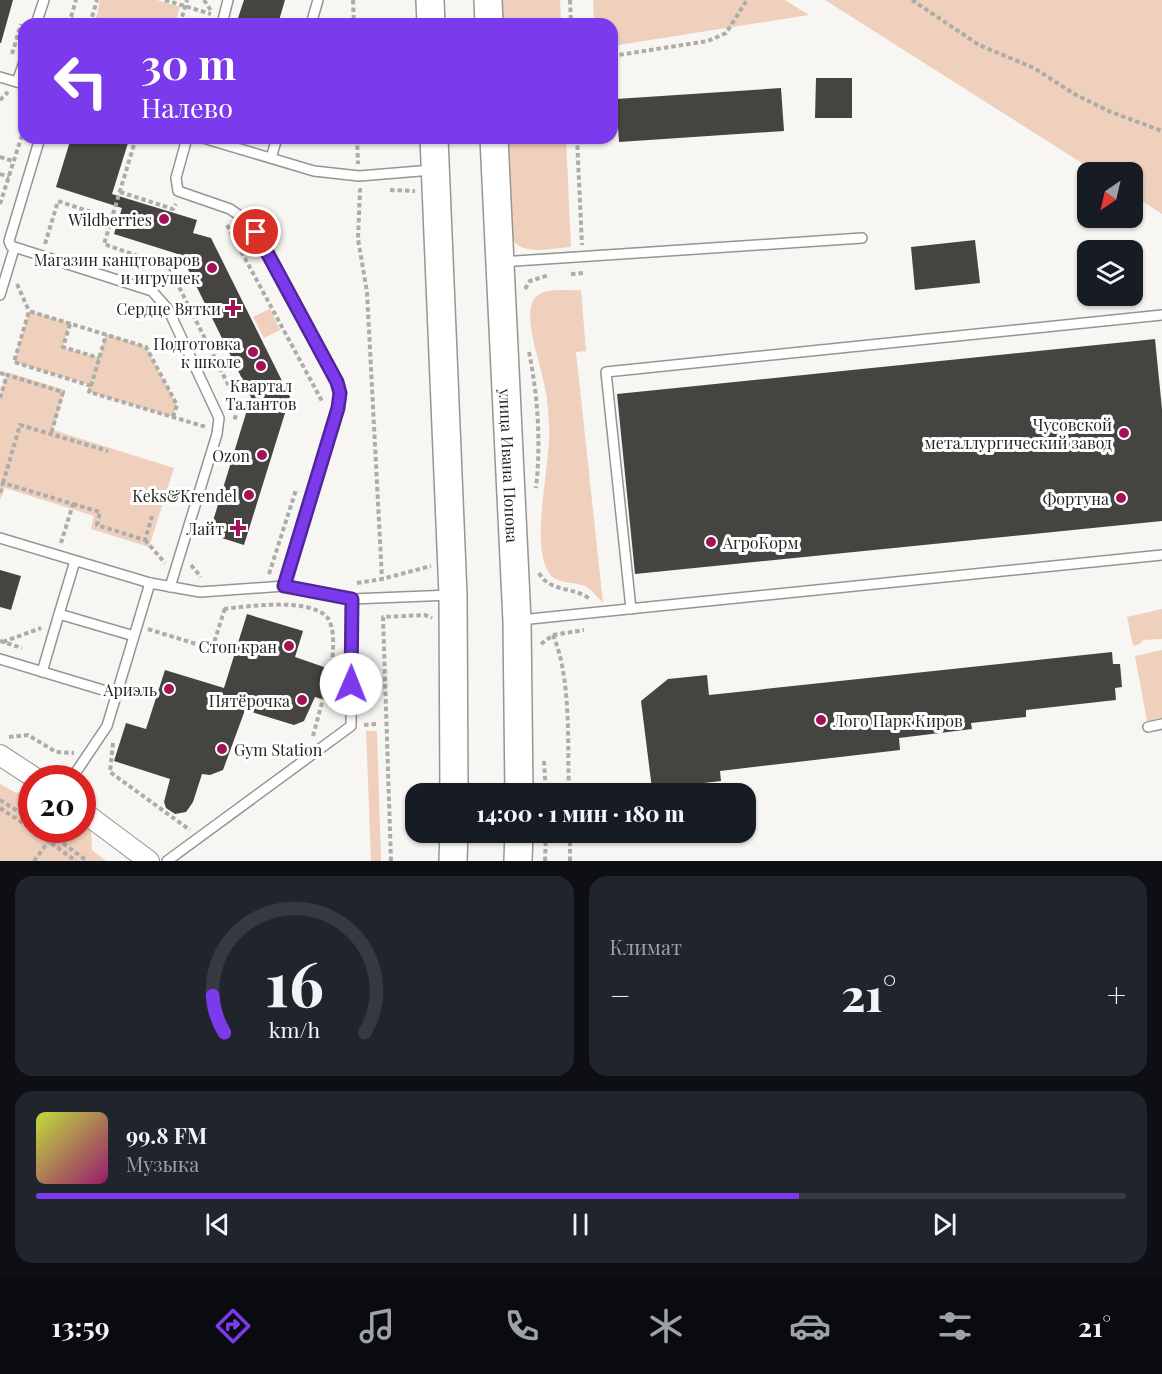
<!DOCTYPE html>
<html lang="ru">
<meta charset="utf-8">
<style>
:root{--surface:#171b24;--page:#20242c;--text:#f1f3f6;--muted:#9ea1a6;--line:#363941;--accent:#7c3aed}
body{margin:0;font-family:"Playfair Display",serif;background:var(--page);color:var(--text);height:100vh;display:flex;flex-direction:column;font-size:22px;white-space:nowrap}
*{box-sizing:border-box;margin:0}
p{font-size:20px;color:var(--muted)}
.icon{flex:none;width:33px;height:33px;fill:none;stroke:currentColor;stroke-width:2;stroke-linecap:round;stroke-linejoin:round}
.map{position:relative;height:861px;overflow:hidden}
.details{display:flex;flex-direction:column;gap:15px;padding:15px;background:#0d0f14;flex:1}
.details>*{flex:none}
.guide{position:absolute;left:18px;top:18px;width:600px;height:126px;border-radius:18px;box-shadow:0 2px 4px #0004;background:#7c3aed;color:#fff;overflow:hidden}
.needle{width:39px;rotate:214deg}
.fabs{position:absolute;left:1077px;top:162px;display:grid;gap:12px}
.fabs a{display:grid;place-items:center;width:66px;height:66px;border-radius:12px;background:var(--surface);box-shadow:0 2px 4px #0004;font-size:30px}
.speed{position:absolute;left:18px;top:765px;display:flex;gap:12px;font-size:30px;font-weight:700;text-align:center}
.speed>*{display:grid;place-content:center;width:78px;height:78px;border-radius:50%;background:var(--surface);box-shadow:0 2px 4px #0004;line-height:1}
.speed .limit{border:9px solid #d22;background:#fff;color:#111}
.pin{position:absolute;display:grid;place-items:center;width:51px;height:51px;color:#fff;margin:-26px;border:3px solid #fff;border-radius:50%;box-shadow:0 2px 6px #0007}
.me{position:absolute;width:66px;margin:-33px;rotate:1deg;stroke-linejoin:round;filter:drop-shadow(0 0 4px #0008)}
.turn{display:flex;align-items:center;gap:21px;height:126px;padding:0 24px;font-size:27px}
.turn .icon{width:78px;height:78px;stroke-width:2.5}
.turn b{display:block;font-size:42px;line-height:51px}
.big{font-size:45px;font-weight:800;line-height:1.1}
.details .widget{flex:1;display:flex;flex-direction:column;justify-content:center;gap:9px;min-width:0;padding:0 21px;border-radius:18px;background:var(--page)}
.details .dial{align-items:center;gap:0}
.dial svg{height:156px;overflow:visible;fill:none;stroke:var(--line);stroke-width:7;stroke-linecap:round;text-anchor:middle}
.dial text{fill:var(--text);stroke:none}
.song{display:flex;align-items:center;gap:18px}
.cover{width:72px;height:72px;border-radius:9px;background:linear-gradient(135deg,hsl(70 70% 55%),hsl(320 70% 35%))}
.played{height:6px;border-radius:3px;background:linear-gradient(90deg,var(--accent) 70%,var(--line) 70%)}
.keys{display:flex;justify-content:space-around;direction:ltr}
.heat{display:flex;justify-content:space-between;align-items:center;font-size:33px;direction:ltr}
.details .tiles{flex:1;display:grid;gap:15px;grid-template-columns:1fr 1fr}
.widget:last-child{grid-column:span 2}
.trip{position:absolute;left:405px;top:783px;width:351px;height:60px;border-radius:18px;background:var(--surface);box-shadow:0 2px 4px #0004;font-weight:800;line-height:60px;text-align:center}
.tab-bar{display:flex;height:96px;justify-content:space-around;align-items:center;background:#090b0e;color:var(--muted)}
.tab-bar .icon{width:42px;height:42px}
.tab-bar .current{color:var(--accent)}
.tab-bar b{font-size:27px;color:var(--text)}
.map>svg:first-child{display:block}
.green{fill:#efd0bc}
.building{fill:#464441}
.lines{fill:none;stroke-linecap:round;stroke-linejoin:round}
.service-casing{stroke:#969591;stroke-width:12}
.minor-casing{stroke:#969591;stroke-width:22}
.secondary-casing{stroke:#969591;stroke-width:30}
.path{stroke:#acaca8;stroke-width:4;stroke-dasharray:4.5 3;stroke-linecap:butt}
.service{stroke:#fff;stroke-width:9}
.minor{stroke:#fff;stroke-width:20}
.secondary{stroke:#fff;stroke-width:27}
.route-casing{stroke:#51269a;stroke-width:15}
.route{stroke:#7c3aed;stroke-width:10}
.poi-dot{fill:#a31256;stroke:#fff;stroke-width:2}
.labels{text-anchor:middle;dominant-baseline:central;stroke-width:6;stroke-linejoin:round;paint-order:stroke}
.poi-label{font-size:16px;fill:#242422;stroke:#fff;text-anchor:end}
.street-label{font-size:16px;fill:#242422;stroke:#fff}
</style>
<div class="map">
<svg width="1162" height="861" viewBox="0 0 1162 861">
<rect width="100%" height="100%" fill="#f7f6f2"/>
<g class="green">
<polygon points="100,0 157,0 180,7 175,24 95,24"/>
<polygon points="499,0 560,0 561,24 500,24"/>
<polygon points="593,0 785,0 809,15 612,46 612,24 594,24"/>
<polygon points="825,0 1162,0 1162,214 1133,195 1132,172 1096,172"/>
<path d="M505 138H566L571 247C550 248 522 257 510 237Z"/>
<path d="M581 290 586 351 576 352 603 603C598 598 593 591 587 587 576 581 557 585 549 573 529 543 552 462 549 424 548 412 548 400 545 388 542 367 522 317 534 299 542 287 568 291 581 290Z"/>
<polygon points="270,309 280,330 264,338 253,317"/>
<polygon points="29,311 70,323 63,347 99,358 106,334 146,347 177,405 173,417 89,392 90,385 14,362"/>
<polygon points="7,372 65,390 53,430 174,468 149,547 91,529 94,516 5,488 0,500 0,395"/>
<polygon points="1162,609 1162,639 1143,640 1140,644 1133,646 1127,617"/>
<polygon points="1162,650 1162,718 1147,721 1135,656"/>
<polygon points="366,731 377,731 381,861 371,861"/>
<polygon points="0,784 16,793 31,788 32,830 82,830 83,823 91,829 92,850 106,861 0,861"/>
</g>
<g class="building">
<polygon points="0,0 13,0 1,43 0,43"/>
<polygon points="244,0 285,0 278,24 236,24"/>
<polygon points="816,78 852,78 852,118 815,118"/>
<polygon points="781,88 784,131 619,142 616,99"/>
<polygon points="71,138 111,138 128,143 112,194 197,220 193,233 211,238 290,397 244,545 209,534 251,397 181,255 114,234 122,208 56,187"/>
<polygon points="975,240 980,283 915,290 911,247"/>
<polygon points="1155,339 1162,409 1162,521 635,574 617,394"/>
<polygon points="0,570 21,576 11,610 0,607"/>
<polygon points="247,614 303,631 295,657 324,667 323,675 334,678 328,701 315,697 304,721 294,725 245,710 223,770 210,775 202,774 193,802 186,812 175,814 166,808 164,802 170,779 114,761 126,723 146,729 165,670 224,688"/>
<polygon points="1112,652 1113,664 1120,664 1122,687 1115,688 1116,700 1026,710 1026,717 971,723 972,729 899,738 900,750 720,771 721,781 652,789 641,701 668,679 707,675 709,695"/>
</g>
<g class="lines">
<g class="service-casing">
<g id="service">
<polyline points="36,24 44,0"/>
<polyline points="222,24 228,0"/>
<polyline points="311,24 318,0"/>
<polyline points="24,62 17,82 24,84"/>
<polyline points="0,77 17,82"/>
<polyline points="40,138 9,241 11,246 152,291 168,309 219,418 217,434 170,587"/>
<polyline points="187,138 176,178 178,191 230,209 249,222 337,382 340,393 338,408 284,586"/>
<polyline points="203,138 314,171 359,176 432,170"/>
<polyline points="271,158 277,138"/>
<polyline points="502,262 862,238"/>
<polyline points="0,295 14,249"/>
<polyline points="0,538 150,583 200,592 284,586 352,599 451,595"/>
<polyline points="75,561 59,614 134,636"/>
<polyline points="631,609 606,372 1162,315"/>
<polyline points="520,620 1162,555"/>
<polyline points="0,659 116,694"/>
<polyline points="42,672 59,614"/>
<polyline points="1148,727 1162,724"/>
<polyline points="72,778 107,726 150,583"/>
<polyline points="167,861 351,726 352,599"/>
</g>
</g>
<g class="minor-casing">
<g id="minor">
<polyline points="0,755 35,778"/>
<polyline points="82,811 149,861"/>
</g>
</g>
<g class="secondary-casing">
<g id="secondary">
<polyline points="430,0 431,24"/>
<polyline points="488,0 489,24"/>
<polyline points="434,138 453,595 454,794"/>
<path id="s1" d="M494 138 517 621 519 794"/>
<polyline points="453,861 454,832"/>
<polyline points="518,861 519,832"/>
</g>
</g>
<g class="path">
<polyline points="165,0 211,14"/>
<polyline points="204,0 212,12"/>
<polyline points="353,0 354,24"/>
<polyline points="570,0 571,24"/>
<polyline points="912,0 979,45 1034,68 1076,95 1111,112 1162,131"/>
<polyline points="71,19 86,24"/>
<polyline points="69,24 76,0"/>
<polyline points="90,24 97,0"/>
<polyline points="180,24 187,0"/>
<polyline points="12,54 21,24"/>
<polyline points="612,56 708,41 726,33 747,0"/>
<polyline points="0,100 8,92"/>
<polyline points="136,138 104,244 169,267 239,406 234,421"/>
<polyline points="357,138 358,164"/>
<polyline points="577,138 582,245"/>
<polyline points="0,157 13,161"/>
<polyline points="0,174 9,177"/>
<polyline points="362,190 360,190 358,239 367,292 382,579"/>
<polyline points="390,190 415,191"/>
<polyline points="120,192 173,209 176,204"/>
<polyline points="0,204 24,129"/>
<polyline points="227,225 323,403"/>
<polyline points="45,244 58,201 112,219"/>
<polyline points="571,274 584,273"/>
<polyline points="17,284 29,311"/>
<polyline points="525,289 530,281 549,275"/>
<polyline points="70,324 63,347 99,358"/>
<path d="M529 352C538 397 541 442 536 488"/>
<polyline points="0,373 7,375"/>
<polyline points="91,386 106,335"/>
<polyline points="0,398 7,375 63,392 51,434"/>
<polyline points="173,417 177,405 146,347 29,311 14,362 91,386 89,392 206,427"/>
<polyline points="3,483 20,425 108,451"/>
<polyline points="0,493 3,483 73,504 61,543"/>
<polyline points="73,504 100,512 97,525 145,540 152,516"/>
<polyline points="145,540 165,563"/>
<polyline points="191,565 201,577"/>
<path d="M539 573C550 593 575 586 591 600"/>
<polyline points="269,574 296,490"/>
<polyline points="357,583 382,579 431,566"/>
<path d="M224 609C249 606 307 598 326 616 337 626 333 663 329 676"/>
<polyline points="148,629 212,649 225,608"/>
<path d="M553 635C572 680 567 745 569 794"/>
<polyline points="0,641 22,648"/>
<polyline points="3,642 41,628"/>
<polyline points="541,644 553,635 584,630"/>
<polyline points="364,725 376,724"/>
<polyline points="313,736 323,699"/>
<polyline points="9,737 28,735 56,752 74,753"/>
<polyline points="113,743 110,772 190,830"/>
<polyline points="544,761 546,794"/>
<polyline points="0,800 32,820"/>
<polyline points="0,808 32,829"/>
<polyline points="33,830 76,861"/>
<polyline points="45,830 87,861"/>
<polyline points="34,861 57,830"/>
<polyline points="391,861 383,617 425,615 432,618"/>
<polyline points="545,861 546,832"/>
<polyline points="570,861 570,832"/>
</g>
<use href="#service" class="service"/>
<use href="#minor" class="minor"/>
<use href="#secondary" class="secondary"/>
</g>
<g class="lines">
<g class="route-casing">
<polyline id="route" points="256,232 337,382 340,393 338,408 284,586 352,599 351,684"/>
</g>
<use href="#route" class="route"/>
</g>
<g class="poi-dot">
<circle cx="164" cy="219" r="6"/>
<circle cx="212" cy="268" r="6"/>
<path d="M230 299h6v6h6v6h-6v6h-6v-6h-6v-6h6z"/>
<circle cx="253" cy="352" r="6"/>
<circle cx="261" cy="366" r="6"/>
<circle cx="1124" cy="433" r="6"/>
<circle cx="262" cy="455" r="6"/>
<circle cx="249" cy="495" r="6"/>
<circle cx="1121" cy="498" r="6"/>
<path d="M235 519h6v6h6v6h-6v6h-6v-6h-6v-6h6z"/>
<circle cx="711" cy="542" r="6"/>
<circle cx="289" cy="646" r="6"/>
<circle cx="169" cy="689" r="6"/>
<circle cx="302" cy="700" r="6"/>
<circle cx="821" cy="720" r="6"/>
<circle cx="222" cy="749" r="6"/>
</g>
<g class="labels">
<g class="poi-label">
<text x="152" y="219">Wildberries</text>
<text x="200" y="259">Магазин канцтоваров<tspan x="200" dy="18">и игрушек</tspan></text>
<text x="221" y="308">Сердце Вятки</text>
<text x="241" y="343">Подготовка<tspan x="241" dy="18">к школе</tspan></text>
<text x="261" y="385" text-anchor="middle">Квартал<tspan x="261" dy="18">Талантов</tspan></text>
<text x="1112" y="424">Чусовской<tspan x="1112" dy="18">металлургический завод</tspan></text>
<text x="250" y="455">Ozon</text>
<text x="237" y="495">Keks&amp;Krendel</text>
<text x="1109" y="498">Фортуна</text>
<text x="224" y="528">Лайт</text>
<text x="723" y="542" text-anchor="start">АгроКорм</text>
<text x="277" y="646">Стоп кран</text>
<text x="157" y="689">Ариэль</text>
<text x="290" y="700">Пятёрочка</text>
<text x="833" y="720" text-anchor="start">Лого Парк Киров</text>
<text x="234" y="749" text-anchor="start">Gym Station</text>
</g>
<g class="street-label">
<text stroke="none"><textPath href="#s1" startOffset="328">улица Ивана Попова</textPath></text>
</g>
</g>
</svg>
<div class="fabs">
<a><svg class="needle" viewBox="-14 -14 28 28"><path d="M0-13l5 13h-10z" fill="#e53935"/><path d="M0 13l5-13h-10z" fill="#9ea1a6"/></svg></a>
<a><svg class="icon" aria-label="layers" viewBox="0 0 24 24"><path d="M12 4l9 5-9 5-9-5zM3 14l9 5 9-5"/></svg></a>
</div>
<div class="speed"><div class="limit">20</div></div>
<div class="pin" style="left:256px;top:232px;background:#d93025"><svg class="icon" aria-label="arrive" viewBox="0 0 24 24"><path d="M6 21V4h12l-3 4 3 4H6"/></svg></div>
<svg class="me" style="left:351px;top:684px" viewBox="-20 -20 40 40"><circle r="19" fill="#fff"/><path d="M0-13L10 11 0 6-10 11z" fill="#7c3aed"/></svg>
<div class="trip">14:00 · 1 мин · 180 m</div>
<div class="guide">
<div class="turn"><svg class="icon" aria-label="left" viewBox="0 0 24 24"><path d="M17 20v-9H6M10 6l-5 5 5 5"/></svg><div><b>30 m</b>Налево</div></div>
</div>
</div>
<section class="details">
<div class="tiles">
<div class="widget dial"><svg viewBox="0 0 100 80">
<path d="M14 69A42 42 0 1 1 86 69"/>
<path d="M14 69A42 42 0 0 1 8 50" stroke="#7c3aed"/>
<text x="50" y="56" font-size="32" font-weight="700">16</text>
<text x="50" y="72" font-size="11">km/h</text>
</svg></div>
<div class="widget"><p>Климат</p>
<div class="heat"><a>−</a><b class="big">21°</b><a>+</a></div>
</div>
<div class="widget">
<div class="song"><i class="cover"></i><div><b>99.8 FM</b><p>Музыка</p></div></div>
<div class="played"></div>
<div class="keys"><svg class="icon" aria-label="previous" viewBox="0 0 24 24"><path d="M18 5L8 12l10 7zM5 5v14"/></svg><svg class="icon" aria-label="pause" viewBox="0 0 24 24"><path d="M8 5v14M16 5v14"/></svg><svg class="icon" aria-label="next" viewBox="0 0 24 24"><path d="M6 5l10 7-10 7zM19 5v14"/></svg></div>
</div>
</div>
</section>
<nav class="tab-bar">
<b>13:59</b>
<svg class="icon current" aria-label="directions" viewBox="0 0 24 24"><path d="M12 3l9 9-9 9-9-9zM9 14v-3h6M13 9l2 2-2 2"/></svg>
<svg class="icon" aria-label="music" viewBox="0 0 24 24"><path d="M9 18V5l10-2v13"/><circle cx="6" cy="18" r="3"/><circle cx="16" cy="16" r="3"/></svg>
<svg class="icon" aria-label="phone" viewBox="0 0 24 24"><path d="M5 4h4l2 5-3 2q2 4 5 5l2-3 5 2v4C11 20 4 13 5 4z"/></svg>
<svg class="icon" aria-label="climate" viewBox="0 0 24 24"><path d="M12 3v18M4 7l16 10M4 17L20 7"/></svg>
<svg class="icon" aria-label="car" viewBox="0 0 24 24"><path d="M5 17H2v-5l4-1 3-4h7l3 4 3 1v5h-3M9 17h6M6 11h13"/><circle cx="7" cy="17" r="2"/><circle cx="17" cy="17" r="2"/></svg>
<svg class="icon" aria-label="filters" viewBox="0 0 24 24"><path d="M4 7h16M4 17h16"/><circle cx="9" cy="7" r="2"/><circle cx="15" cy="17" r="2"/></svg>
<b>21°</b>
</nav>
